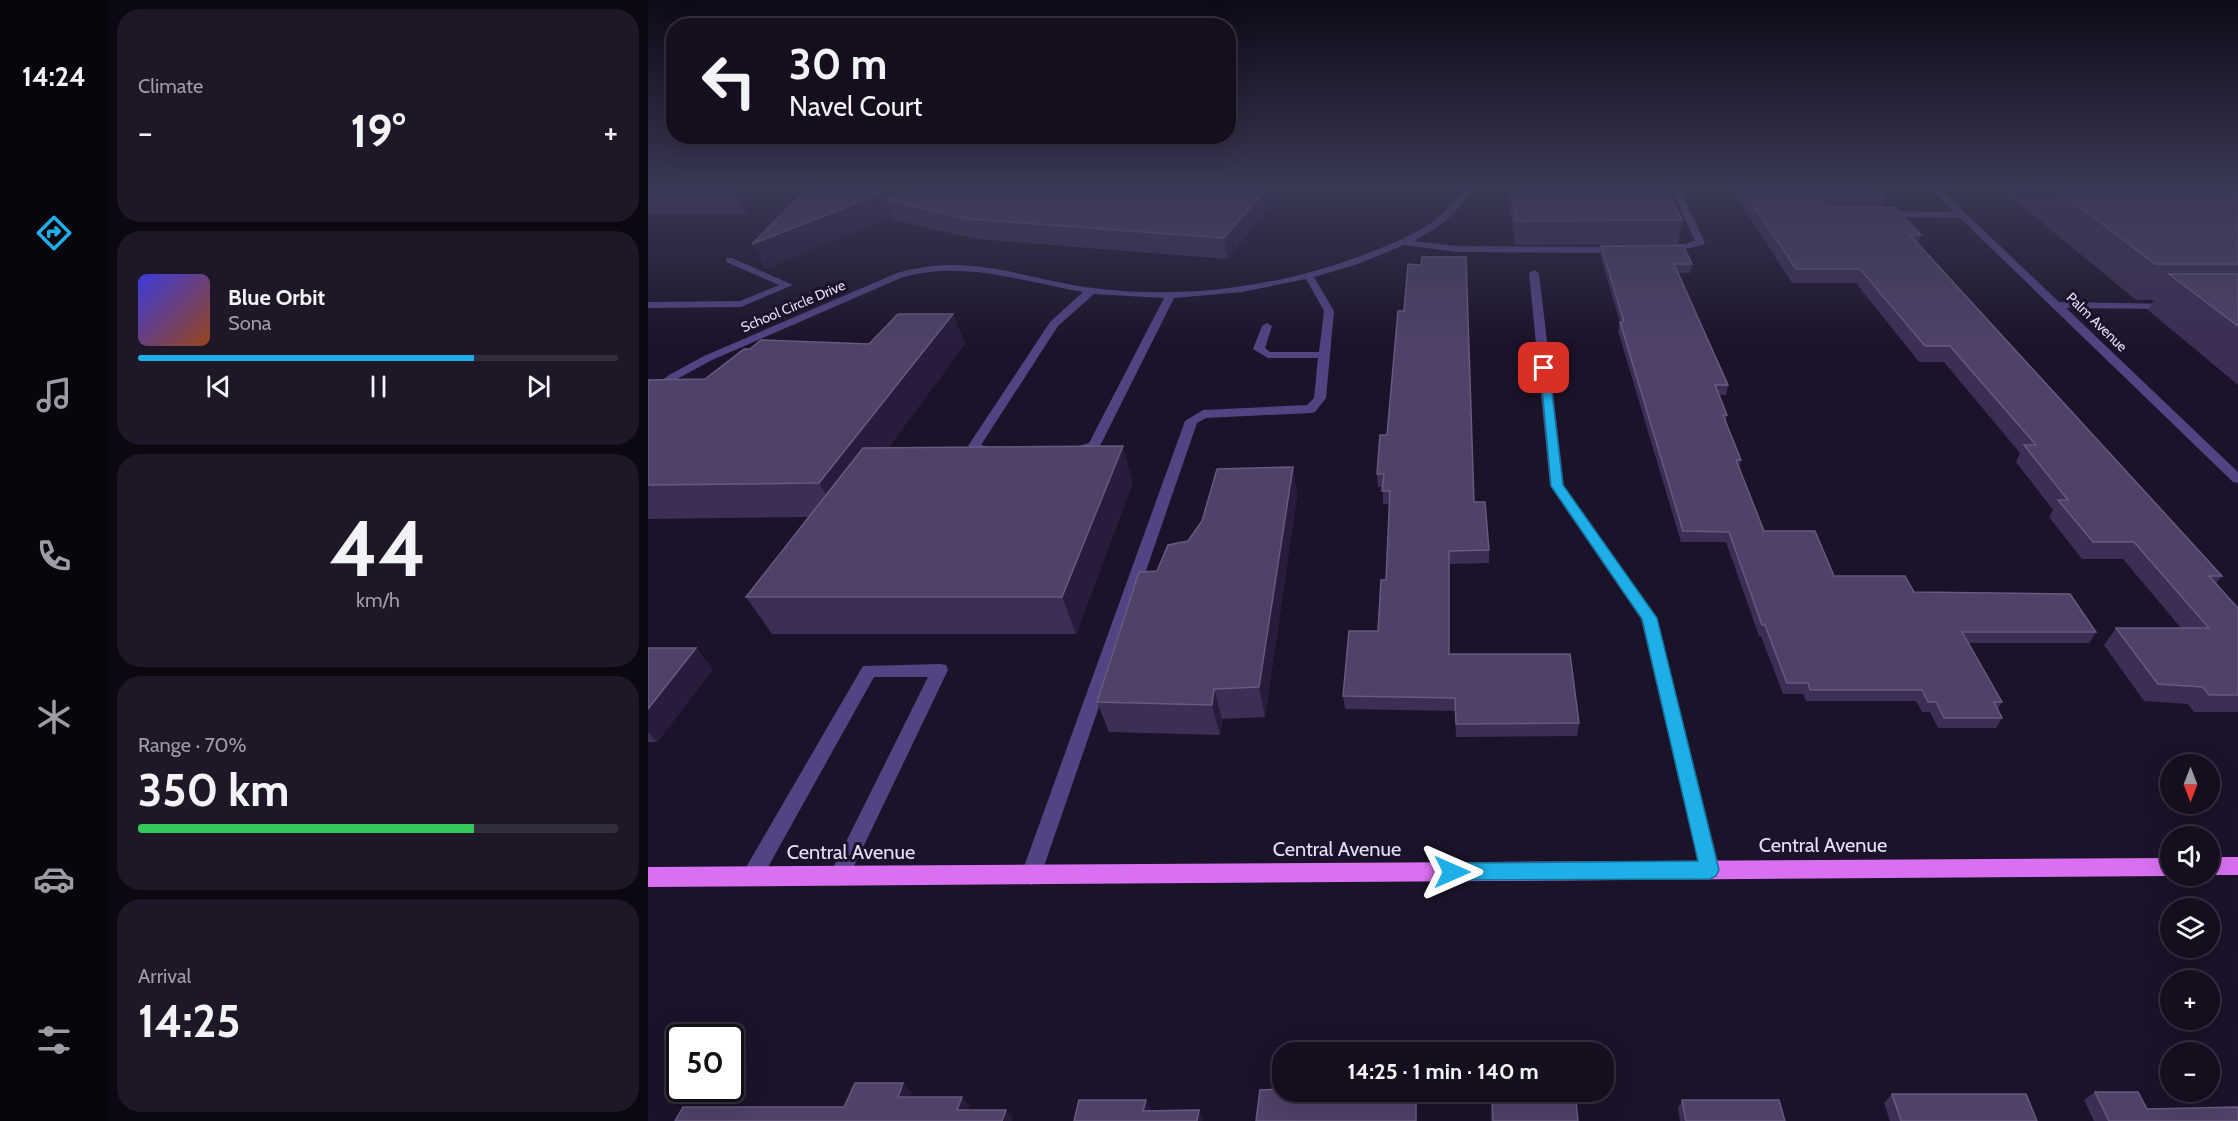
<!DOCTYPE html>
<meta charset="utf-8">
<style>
:root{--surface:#140e1f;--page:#1d1728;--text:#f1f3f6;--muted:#9d9ca4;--line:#332e3d;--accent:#1eaee8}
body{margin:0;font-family:Cabin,sans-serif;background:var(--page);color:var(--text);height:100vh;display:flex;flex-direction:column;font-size:22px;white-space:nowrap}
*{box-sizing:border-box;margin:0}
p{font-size:20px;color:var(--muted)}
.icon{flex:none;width:33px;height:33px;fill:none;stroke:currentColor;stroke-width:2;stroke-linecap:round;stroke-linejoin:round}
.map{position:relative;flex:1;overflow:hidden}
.drawer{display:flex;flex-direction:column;gap:9px;padding:9px;background:#0b0811;width:540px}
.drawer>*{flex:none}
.banner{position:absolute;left:18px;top:18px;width:570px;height:126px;border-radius:24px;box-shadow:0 6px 24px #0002,0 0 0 2px var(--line);background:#140e1f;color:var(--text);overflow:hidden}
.needle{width:39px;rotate:180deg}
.buttons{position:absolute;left:1512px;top:754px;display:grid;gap:12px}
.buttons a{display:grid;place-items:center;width:60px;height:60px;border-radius:50%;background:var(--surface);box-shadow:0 6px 24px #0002,0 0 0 2px var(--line);font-size:30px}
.speed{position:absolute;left:18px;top:1024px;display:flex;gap:12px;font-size:30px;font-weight:700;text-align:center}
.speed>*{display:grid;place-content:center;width:78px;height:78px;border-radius:50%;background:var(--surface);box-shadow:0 6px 24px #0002,0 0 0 2px var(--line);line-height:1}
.speed .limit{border:3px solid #111;border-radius:9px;background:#fff;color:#111}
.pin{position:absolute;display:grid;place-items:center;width:51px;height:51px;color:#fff;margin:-26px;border-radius:12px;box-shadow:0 3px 9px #0006}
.me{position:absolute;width:66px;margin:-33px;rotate:90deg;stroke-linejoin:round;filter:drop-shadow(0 0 4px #0008)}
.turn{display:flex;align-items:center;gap:21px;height:126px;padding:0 24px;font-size:27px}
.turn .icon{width:78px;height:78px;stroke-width:2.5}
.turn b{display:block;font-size:42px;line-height:51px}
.big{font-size:45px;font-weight:700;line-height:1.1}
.drawer .card{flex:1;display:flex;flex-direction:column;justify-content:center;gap:9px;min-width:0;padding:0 21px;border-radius:24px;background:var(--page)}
.drawer .dial{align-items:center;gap:0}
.dial b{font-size:78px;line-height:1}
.song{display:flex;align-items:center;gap:18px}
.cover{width:72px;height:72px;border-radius:9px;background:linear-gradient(135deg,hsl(240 70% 55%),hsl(20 70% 35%))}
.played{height:6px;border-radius:3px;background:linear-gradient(90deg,var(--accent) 70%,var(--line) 70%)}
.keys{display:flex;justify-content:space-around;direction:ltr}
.heat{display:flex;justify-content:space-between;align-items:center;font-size:33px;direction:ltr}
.charge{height:9px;border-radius:4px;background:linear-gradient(90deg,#34c759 70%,var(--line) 0)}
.trip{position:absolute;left:624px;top:1042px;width:342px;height:60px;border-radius:24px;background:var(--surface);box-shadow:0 6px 24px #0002,0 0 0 2px var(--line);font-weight:700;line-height:60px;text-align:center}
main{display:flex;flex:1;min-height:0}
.dock{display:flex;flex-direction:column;width:108px;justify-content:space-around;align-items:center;background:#08060c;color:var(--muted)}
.dock .icon{width:42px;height:42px}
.dock .current{color:var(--accent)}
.dock b{font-size:27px;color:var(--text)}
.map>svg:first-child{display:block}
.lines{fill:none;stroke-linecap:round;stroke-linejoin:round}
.minor{fill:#524383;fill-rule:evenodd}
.major{fill:#d970f1;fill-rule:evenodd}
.wall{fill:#3d2e55}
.shaded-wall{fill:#281b3c}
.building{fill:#4f4167;stroke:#675a7e;stroke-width:1.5}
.route{fill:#1eaee8;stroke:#147197;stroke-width:1.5}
.labels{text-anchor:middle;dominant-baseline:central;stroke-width:6;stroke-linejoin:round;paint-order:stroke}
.far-street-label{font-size:14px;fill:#e7defc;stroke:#1b1329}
.near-street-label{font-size:20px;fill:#e7defc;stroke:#1b1329}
</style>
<main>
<nav class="dock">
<b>14:24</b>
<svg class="icon current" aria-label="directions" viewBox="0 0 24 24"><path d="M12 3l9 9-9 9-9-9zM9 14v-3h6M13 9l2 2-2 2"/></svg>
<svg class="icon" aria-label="music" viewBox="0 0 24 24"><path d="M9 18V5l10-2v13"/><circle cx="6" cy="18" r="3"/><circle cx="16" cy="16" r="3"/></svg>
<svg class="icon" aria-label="phone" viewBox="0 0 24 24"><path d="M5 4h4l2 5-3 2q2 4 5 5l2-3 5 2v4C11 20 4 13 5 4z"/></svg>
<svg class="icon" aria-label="climate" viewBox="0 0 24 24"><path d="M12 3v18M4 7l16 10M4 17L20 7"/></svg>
<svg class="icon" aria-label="car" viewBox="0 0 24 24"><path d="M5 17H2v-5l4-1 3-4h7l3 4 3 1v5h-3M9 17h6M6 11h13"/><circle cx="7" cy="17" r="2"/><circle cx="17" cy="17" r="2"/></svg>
<svg class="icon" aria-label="filters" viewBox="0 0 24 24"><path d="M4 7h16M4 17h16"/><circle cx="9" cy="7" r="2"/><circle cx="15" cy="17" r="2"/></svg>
</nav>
<section class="drawer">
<div class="card"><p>Climate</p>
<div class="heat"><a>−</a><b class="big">19°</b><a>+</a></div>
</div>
<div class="card">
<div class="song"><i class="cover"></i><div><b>Blue Orbit</b><p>Sona</p></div></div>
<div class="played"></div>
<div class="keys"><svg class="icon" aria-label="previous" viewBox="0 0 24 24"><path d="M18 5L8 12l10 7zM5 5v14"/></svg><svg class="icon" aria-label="pause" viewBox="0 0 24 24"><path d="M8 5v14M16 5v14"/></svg><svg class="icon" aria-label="next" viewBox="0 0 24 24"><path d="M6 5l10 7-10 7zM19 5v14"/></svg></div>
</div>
<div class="card dial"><b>44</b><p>km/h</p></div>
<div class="card"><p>Range · 70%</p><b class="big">350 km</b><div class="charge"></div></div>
<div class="card"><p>Arrival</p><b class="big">14:25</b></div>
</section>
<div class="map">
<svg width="1590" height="1121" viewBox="0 0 1590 1121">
<rect width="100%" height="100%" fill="#1b1329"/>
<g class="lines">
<g class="minor">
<path d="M815 188H823C811 214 790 228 766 241L808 246 971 247 976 250 971 253 808 252 756 245 710 264 666 277 686 311 678 398 667 412 663 413 558 418 549 423 393 875 390 882 383 885 376 882 373 875 537 421 555 410 659 405 666 398 670 358H620L605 349 614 326 619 323 624 326 617 348 622 352H671L676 311 658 279 594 292 526 298 452 446 451 449 428 455 421 451 423 448 441 443 516 298 446 294 410 326 333 445 352 449 354 452C343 460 328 455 320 446L402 322 435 292C375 282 317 260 255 277L64 360 29 379 0 401V391L21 375 56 356 249 273C321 253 367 276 437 287 533 301 634 287 723 252 758 238 797 223 815 188Z"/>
<polygon points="1023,188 1031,188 1057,243 1055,245 1019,253 1014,250 1047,241"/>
<polygon points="1282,188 1291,188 1411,302 1527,304 1528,306 1523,309 1418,308 1590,472 1590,483 1585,482 1312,218 1235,217 1231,214 1235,211 1306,212"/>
<polygon points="78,258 84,258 145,285 93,307 0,308 0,302 92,301 131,285 78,262"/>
<polygon points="886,270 891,273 916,486 1009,618 1072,870 1069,877 1062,879 1055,877 1052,870 993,619 902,486 881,273"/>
<polygon points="292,664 298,665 300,670 198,883 191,886 184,883 181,876 280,677 226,677 111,883 104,886 97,883 94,876 97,869 215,666"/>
</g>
<g class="major">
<rect x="1562" y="857" width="28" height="18"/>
<polygon points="1522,858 1522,876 0,887 0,867"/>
</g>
</g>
<g class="wall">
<polygon points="0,188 92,188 99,203 98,214 0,214"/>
<polygon points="160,188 638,188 579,259 328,239 246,220 245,216 117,269"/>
<polygon points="862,188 1019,188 1034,220 1030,244 867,245 861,201"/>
<polygon points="1083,188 1228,188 1236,197 1233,207 1273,235 1270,244 1574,576 1568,583 1590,608 1590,712 1546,712 1540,704 1496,701 1456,645 1468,628 1533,628 1475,559 1434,559 1401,517 1405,510 1368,462 1372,453 1296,362 1271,362 1208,283 1144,283"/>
<polygon points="1358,188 1590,188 1590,385 1500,310 1506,300 1488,300 1357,192"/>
<polygon points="953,246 1044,264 1042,273 1030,273 1080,385 1078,395 1071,395 1079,415 1078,422 1093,460 1091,468 1116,531 1186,576 1266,592 1448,632 1441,643 1320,643 1354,702 1350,709 1354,718 1348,728 1290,728 1282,712 1274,712 1268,701 1158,701 1155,694 1135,694 1113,636 1111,636 1078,542 1033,542 970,331 972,322 952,255"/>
<polygon points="305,314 317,344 240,448 485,482 428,634 124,634 98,597 161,517 0,519 0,380 57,379 221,344"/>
<polygon points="732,435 826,502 841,550 841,563 801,564 801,654 931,723 929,736 808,737 807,711 697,709 695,696 730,631 738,580 741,504 735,504 735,487 730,487 729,474"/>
<polygon points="645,467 649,496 617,717 574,719 572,735 461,732 449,702 509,571 540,541"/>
<polygon points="0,648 48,648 65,669 9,742 0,742"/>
<polygon points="858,1092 927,1092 930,1121 843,1121 844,1103 857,1103"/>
<polygon points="1447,1092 1499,1109 1590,1121 1446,1121 1436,1100"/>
<polygon points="1244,1094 1389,1121 1242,1121 1236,1103"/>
<polygon points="1034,1100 1137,1121 1032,1121 1030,1108"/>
</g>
<g class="shaded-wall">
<polygon points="89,188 92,188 99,203 98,214 88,194"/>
<polygon points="248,188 277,188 238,200 245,216 117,269 104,244"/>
<polygon points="619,188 638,188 579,259 576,238"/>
<polygon points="1180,197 1176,210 1171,213 1174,200"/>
<polygon points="305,314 317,344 190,516 171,483"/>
<polygon points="475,446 485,482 428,634 414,597"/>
<polygon points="645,467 649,496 617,717 611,687"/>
<polygon points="48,648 65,669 9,742 0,732 0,709"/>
<polygon points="566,689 574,719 572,735 564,705"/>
<polygon points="255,1083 264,1092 259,1106 250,1097"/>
<polygon points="314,1097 322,1106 317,1118 309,1110"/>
<polygon points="498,1100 503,1108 500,1120 495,1111"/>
<polygon points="358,1110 365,1118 364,1121 354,1121"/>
<polygon points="551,1110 555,1118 555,1121 549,1121"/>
</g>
<g class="building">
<polygon points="2,188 89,188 88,194 0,194 0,189"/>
<polygon points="160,188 248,188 104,244"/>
<polygon points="268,188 619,188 576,238 321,219 238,200"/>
<polygon points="863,188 1019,188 1034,220 868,221"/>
<polygon points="1094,188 1228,188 1236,197 1180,197 1174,200 1174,204 1180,207 1246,207 1273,235 1262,235 1574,576 1561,576 1590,608 1590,695 1561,695 1555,687 1510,684 1468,628 1561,628 1486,542 1445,542 1410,500 1420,500 1376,445 1388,445 1302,346 1277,346 1212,269 1148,269"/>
<polygon points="1407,188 1590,188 1590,264 1507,264"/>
<polygon points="1035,245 1044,264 1026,264 1080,385 1067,385 1079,415 1075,415 1093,460 1088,460 1116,531 1167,531 1186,576 1257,576 1266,592 1422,594 1448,632 1314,632 1354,702 1346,702 1354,718 1296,718 1288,702 1280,702 1274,690 1162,690 1160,683 1139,683 1117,625 1114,625 1081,532 1035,531 972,322 976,322 953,246"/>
<polygon points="774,257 818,257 826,502 837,502 841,550 801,551 801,654 922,654 931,723 808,724 807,698 695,696 701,631 730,631 733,580 738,580 742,491 734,491 736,474 729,474 732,435 739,435 750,311 756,311 760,264 773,265"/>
<polygon points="1521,274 1590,274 1590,326"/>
<polygon points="250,314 305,314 171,483 0,485 0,380 57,379 96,349 102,349 113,340 221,344"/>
<polygon points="475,446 414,597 98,597 215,448"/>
<polygon points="645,467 611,687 566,689 564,705 449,702 491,572 509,571 520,545 540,541 554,521 569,469"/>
<polygon points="0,648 48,648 0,709"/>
<polygon points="207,1083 255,1083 250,1097 314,1097 309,1110 358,1110 354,1121 27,1121 35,1107 196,1107"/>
<polygon points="634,1089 634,1092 650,1093 768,1092 768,1121 608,1121 612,1090"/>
<polygon points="859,1092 927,1092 930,1121 845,1121 844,1103 860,1103"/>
<polygon points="1447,1092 1490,1092 1499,1109 1589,1107 1590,1109 1590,1121 1461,1121"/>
<polygon points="1244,1094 1378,1094 1389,1121 1253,1121"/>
<polygon points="431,1100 498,1100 495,1111 551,1110 549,1121 426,1121"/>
<polygon points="1034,1100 1131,1100 1137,1121 1038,1121"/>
</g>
<linearGradient id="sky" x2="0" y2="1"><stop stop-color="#0f0a17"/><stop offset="0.54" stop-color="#393954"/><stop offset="1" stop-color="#393954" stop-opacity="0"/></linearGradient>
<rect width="1590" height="345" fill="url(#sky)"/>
<polygon class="route" points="892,365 901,368 915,485 1009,618 1071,870 1068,876 1062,879 804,880 798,878 795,872 798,866 804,863 1050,861 994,619 903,486"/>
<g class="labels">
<g class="far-street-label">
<text transform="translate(145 306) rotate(-23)">School Circle Drive</text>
<text transform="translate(1449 322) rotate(44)">Palm Avenue</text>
</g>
<g class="near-street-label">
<text x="1175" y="845">Central Avenue</text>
<text x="689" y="849">Central Avenue</text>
<text x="203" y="852">Central Avenue</text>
</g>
</g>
</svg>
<div class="buttons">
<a><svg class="needle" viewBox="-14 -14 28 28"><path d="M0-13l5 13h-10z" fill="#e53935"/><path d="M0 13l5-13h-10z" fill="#9d9ca4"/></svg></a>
<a><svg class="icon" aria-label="sound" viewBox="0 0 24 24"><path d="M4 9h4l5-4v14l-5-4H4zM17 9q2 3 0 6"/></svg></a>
<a><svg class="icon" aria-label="layers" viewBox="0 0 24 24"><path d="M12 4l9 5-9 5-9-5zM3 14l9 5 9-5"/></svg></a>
<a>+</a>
<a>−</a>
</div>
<div class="speed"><div class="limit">50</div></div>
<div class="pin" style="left:896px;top:368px;background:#d93025"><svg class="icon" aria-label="arrive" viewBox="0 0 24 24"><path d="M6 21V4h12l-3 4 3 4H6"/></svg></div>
<svg class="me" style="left:804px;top:872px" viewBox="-20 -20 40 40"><path d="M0-17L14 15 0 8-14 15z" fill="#1eaee8" stroke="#fff" stroke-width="4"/></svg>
<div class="trip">14:25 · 1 min · 140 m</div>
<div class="banner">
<div class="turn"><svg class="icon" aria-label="left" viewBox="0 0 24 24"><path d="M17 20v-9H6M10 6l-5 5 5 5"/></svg><div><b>30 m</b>Navel Court</div></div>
</div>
</div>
</main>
